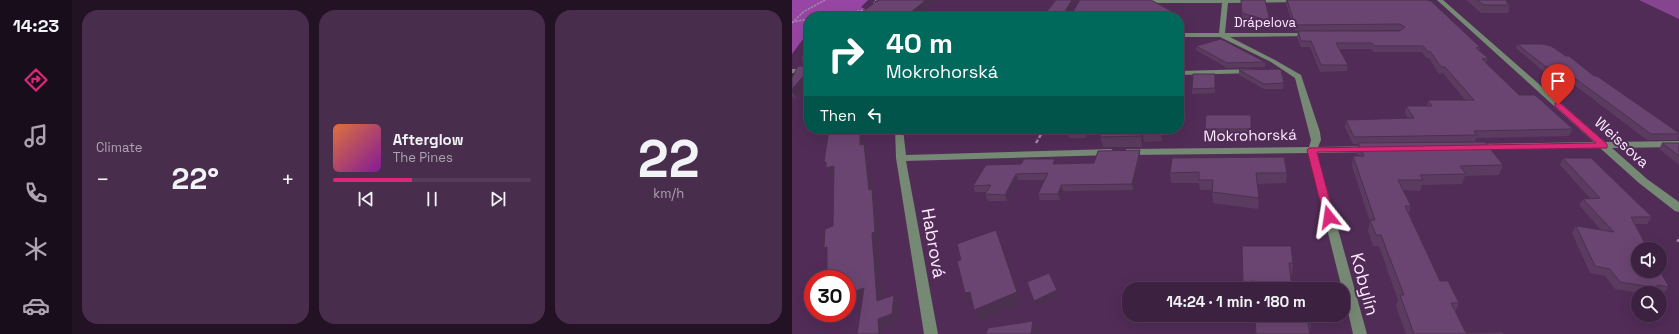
<!DOCTYPE html>
<meta charset="utf-8">
<style>
:root{--surface:#3d2141;--page:#482e4c;--text:#f1f3f6;--muted:#ada3b1;--line:#563e5a;--accent:#db2777}
body{margin:0;font-family:"Space Grotesk",sans-serif;background:var(--page);color:var(--text);height:100vh;display:flex;flex-direction:column;font-size:15px;white-space:nowrap}
*{box-sizing:border-box;margin:0}
p{font-size:13px;color:var(--muted)}
.icon{flex:none;width:22px;height:22px;fill:none;stroke:currentColor;stroke-width:2;stroke-linecap:round;stroke-linejoin:round}
.map{position:relative;flex:1;overflow:hidden}
.sheet{display:flex;flex-direction:column;gap:10px;padding:10px;background:#221224;width:720px}
.sheet>*{flex:none}
.banner{position:absolute;left:12px;top:12px;width:380px;height:122px;border-radius:16px;box-shadow:0 4px 16px #0002,0 0 0 1px var(--line);background:#00695c;color:#fff;overflow:hidden}
.buttons{position:absolute;left:839px;top:242px;display:grid;gap:8px}
.buttons a{display:grid;place-items:center;width:36px;height:36px;border-radius:50%;background:var(--surface);box-shadow:0 4px 16px #0002,0 0 0 1px var(--line);font-size:20px}
.speed{position:absolute;left:12px;top:270px;display:flex;gap:8px;font-size:20px;font-weight:700;text-align:center}
.speed>*{display:grid;place-content:center;width:52px;height:52px;border-radius:50%;background:var(--surface);box-shadow:0 4px 16px #0002,0 0 0 1px var(--line);line-height:1}
.speed .limit{border:6px solid #d22;background:#fff;color:#111}
.pin{position:absolute;display:grid;place-items:center;width:34px;height:34px;color:#fff;margin:-41px -17px;border-radius:50% 50% 50% 0;rotate:-45deg;box-shadow:0 0 4px #0007}
.pin .icon{rotate:45deg}
.me{position:absolute;width:44px;margin:-22px;rotate:345deg;stroke-linejoin:round;filter:drop-shadow(0 0 3px #0008)}
.turn{display:flex;align-items:center;gap:14px;height:84px;padding:0 16px;font-size:18px}
.turn .icon{width:52px;height:52px;stroke-width:2.5}
.turn b{display:block;font-size:28px;line-height:34px}
.then{display:flex;align-items:center;height:38px;padding:0 16px;background:#0003;gap:8px;font-size:15px}
.big{font-size:30px;font-weight:800;line-height:1.1}
.sheet .card{flex:1;display:flex;flex-direction:column;justify-content:center;gap:6px;min-width:0;padding:0 14px;border-radius:16px;background:var(--page)}
.sheet .dial{align-items:center;gap:0}
.dial b{font-size:52px;line-height:1}
.song{display:flex;align-items:center;gap:12px}
.cover{width:48px;height:48px;border-radius:6px;background:linear-gradient(135deg,hsl(20 70% 55%),hsl(290 70% 35%))}
.played{height:4px;border-radius:2px;background:linear-gradient(90deg,var(--accent) 40%,var(--line) 40%)}
.keys{display:flex;justify-content:space-around;direction:ltr}
.heat{display:flex;justify-content:space-between;align-items:center;font-size:22px;direction:ltr}
.sheet .tiles{flex:1;display:grid;gap:10px;grid-template-columns:repeat(3,1fr)}
.trip{position:absolute;left:330px;top:282px;width:228px;height:40px;border-radius:16px;background:var(--surface);box-shadow:0 4px 16px #0002,0 0 0 1px var(--line);font-weight:800;line-height:40px;text-align:center}
main{display:flex;flex:1;min-height:0}
.menu{display:flex;flex-direction:column;width:72px;justify-content:space-around;align-items:center;background:#180d1a;color:var(--muted)}
.menu .icon{width:28px;height:28px}
.menu .on{color:var(--accent)}
.menu b{font-size:18px;color:var(--text)}
.map>svg:first-child{display:block}
.green{fill:#85468f}
.forest{fill:#9846a5}
.lines{fill:none;stroke-linecap:round;stroke-linejoin:round}
.path-far2{stroke:#a488a8;stroke-width:1.5;stroke-dasharray:2.5 1;stroke-linecap:butt}
.path-far1{stroke:#a488a8;stroke-width:2.5;stroke-dasharray:4 2;stroke-linecap:butt}
.path{stroke:#a488a8;stroke-width:3;stroke-dasharray:5 2.5;stroke-linecap:butt}
.minor{fill:#768974;fill-rule:evenodd}
.wall{fill:#5c3b61}
.shaded-wall{fill:#4b304f}
.building{fill:#6b4571;stroke:#4b304f}
.route{fill:#db2777;stroke:#8e194d}
.labels{text-anchor:middle;dominant-baseline:central;stroke-width:4;stroke-linejoin:round;paint-order:stroke}
.far-street-label{font-size:13px;fill:#fceafe;stroke:#512c57}
.street-label{font-size:15px;fill:#fceafe;stroke:#512c57}
.near-street-label{font-size:18px;fill:#fceafe;stroke:#512c57}
</style>
<main>
<nav class="menu">
<b>14:23</b>
<svg class="icon on" aria-label="directions" viewBox="0 0 24 24"><path d="M12 3l9 9-9 9-9-9zM9 14v-3h6M13 9l2 2-2 2"/></svg>
<svg class="icon" aria-label="music" viewBox="0 0 24 24"><path d="M9 18V5l10-2v13"/><circle cx="6" cy="18" r="3"/><circle cx="16" cy="16" r="3"/></svg>
<svg class="icon" aria-label="phone" viewBox="0 0 24 24"><path d="M5 4h4l2 5-3 2q2 4 5 5l2-3 5 2v4C11 20 4 13 5 4z"/></svg>
<svg class="icon" aria-label="climate" viewBox="0 0 24 24"><path d="M12 3v18M4 7l16 10M4 17L20 7"/></svg>
<svg class="icon" aria-label="car" viewBox="0 0 24 24"><path d="M5 17H2v-5l4-1 3-4h7l3 4 3 1v5h-3M9 17h6M6 11h13"/><circle cx="7" cy="17" r="2"/><circle cx="17" cy="17" r="2"/></svg>
</nav>
<section class="sheet">
<div class="tiles">
<div class="card"><p>Climate</p>
<div class="heat"><a>−</a><b class="big">22°</b><a>+</a></div>
</div>
<div class="card">
<div class="song"><i class="cover"></i><div><b>Afterglow</b><p>The Pines</p></div></div>
<div class="played"></div>
<div class="keys"><svg class="icon" aria-label="previous" viewBox="0 0 24 24"><path d="M18 5L8 12l10 7zM5 5v14"/></svg><svg class="icon" aria-label="pause" viewBox="0 0 24 24"><path d="M8 5v14M16 5v14"/></svg><svg class="icon" aria-label="next" viewBox="0 0 24 24"><path d="M6 5l10 7-10 7zM19 5v14"/></svg></div>
</div>
<div class="card dial"><b>22</b><p>km/h</p></div>
</div>
</section>
<div class="map">
<svg width="887" height="334" viewBox="0 0 887 334">
<rect width="100%" height="100%" fill="#512c57"/>
<polygon class="green" points="847,0 887,0 887,19"/>
<polygon class="forest" points="0,0 76,0 69,7 84,15 70,17 17,17 17,31 0,54"/>
<g class="lines">
<g class="path-far2">
<polyline points="80,7 84,0"/>
<polyline points="27,17 74,10"/>
<polyline points="0,22 17,19"/>
<polyline points="0,23 11,12 33,0"/>
</g>
<polyline class="path-far1" points="244,143 252,129"/>
<polyline class="path" points="885,240 887,241"/>
<g class="minor">
<polygon points="348,0 511,0 508,2 436,3 433,33 521,33 522,34 519,36 438,37 483,60 509,75 528,132 529,140 526,147 579,146 584,149 579,152 525,153 575,334 561,334 551,289 550,289 516,153 335,155 330,152 335,149 517,147 519,140 503,78 479,62 428,37 387,37 387,33 427,33 430,3 346,3 346,1"/>
<polygon points="645,0 651,0 813,142 887,141 887,147 820,148 855,179 887,202 887,212 883,211 847,183 808,148 682,149 680,147 685,144 802,142"/>
<rect x="0" y="69" width="17" height="4"/>
<polygon points="461,69 464,69 464,73 387,75 387,71"/>
<polygon points="103,129 111,129 114,155 319,149 324,152 319,155 114,161 146,334 132,334 104,158"/>
</g>
</g>
<g class="wall">
<polygon points="449,0 478,21 477,28 450,19"/>
<polygon points="494,0 636,0 688,47 687,50 696,58 694,63 727,95 781,129 777,136 684,138 683,142 711,165 707,175 673,176 670,184 630,185 628,191 611,190 619,206 617,213 648,281 667,303 663,312 674,333 712,334 614,334 604,306 606,300 587,246 581,246 576,231 578,222 560,166 561,156 566,156 565,153 566,144 561,144 553,127 554,120 616,118 613,113 614,106 635,106 636,100 673,100 651,73 647,74 637,58 634,58 630,52 582,52 579,49 547,49 556,65 555,71 528,72 518,47 509,47 505,37 506,31 608,31 607,30 503,31 494,4"/>
<polygon points="674,0 714,0 716,2 716,3 718,5 716,13 689,13"/>
<polygon points="17,43 17,84 5,99 1,97 0,95 0,78 13,66 9,59"/>
<polygon points="725,44 774,56 887,134 887,136 885,140 855,140 764,71 752,72 724,48"/>
<polygon points="404,46 473,62 473,67 435,68 404,50"/>
<polygon points="447,70 492,83 491,89 472,89 447,75"/>
<polygon points="423,74 423,93 400,94 400,89"/>
<polygon points="459,115 459,136 413,136 413,129"/>
<polygon points="275,129 298,129 294,138 277,138"/>
<polygon points="311,129 372,129 370,141 352,142 350,147 311,147 308,137"/>
<polygon points="870,143 887,143 887,165 867,149"/>
<polygon points="348,150 348,156 341,190 271,191 268,200 248,200 246,194 253,180 226,180 215,201 196,201 193,194 195,192 183,192 181,186 194,165 302,163"/>
<polygon points="380,158 495,173 494,183 465,184 467,198 466,209 421,203 420,190 408,190 407,183 379,183 378,173"/>
<polygon points="771,158 860,217 855,224 842,224 877,287 871,294 868,294 868,293 848,293 823,289 813,276 798,273 780,233 784,226 809,230 787,205 791,199 798,198 768,165"/>
<polygon points="450,246 501,263 500,275 499,275 500,289 451,289"/>
<polygon points="463,315 518,315 519,323 518,334 463,334"/>
</g>
<g class="shaded-wall">
<polygon points="134,0 143,0 143,2 125,17 113,17"/>
<polygon points="280,0 284,0 274,17 272,13"/>
<polygon points="17,70 17,84 5,99 0,92 0,89"/>
<polygon points="68,129 72,129 71,152 68,145"/>
<polygon points="293,129 298,129 294,138"/>
<polygon points="369,129 372,129 370,141 369,131"/>
<polygon points="350,131 352,142 350,147 349,136"/>
<polygon points="72,144 76,151 81,195 80,189 84,196 88,239 85,240 91,308 85,301"/>
<polygon points="348,150 348,156 341,190 340,184"/>
<polygon points="263,159 265,164 261,164"/>
<polygon points="32,162 34,162 42,166 46,173 38,175 34,168 36,168"/>
<polygon points="224,174 226,180 215,201 213,195"/>
<polygon points="269,185 271,191 268,200 266,194"/>
<polygon points="204,230 209,242 231,304 189,322 182,310"/>
<polygon points="35,247 38,256 32,248"/>
<polygon points="72,288 77,295 55,304 55,294"/>
<polygon points="265,290 267,297 245,307 242,301"/>
<polygon points="178,292 184,304 180,306 173,293"/>
<polygon points="102,295 107,303 106,321 92,326 92,334 87,334 86,319"/>
<polygon points="241,321 247,333 246,334 239,334"/>
</g>
<g class="building">
<polygon points="87,0 134,0 113,17 49,17 67,14"/>
<polygon points="264,0 280,0 272,13 280,13 288,0 359,0 383,13 382,17 181,17 183,15 252,15"/>
<polygon points="449,0 473,0 478,21 450,13"/>
<polygon points="495,0 636,0 637,1 639,1 688,47 684,48 696,58 690,59 727,95 743,95 781,129 682,131 685,135 562,137 554,120 622,118 614,106 640,106 636,100 682,100 653,67 649,67 638,51 636,52 631,46 583,46 580,43 544,43 556,65 529,65 519,41 509,41 506,31 608,31 613,27 608,24 503,25"/>
<polygon points="685,0 714,0 716,2 714,2 718,5 692,5"/>
<polygon points="429,39 473,62 435,63 404,46"/>
<polygon points="17,43 17,70 0,89 0,78 6,66 13,66 13,60 9,59"/>
<polygon points="725,44 750,44 759,46 774,56 777,56 802,76 805,76 887,133 887,134 859,134 766,66 754,67"/>
<polygon points="486,69 489,70 492,83 472,84 447,70"/>
<polygon points="401,74 423,74 423,88 400,89"/>
<polygon points="414,115 459,115 459,129 413,129"/>
<polygon points="37,129 68,129 68,145 72,144 77,190 80,189 83,232 80,233 85,301 102,295 100,314 86,319 87,334 65,334 72,288 55,294 55,279 35,279 35,247 32,248 33,229 41,226 42,166 34,168 34,162 32,162"/>
<polygon points="311,129 369,129 369,131 350,131 349,136 308,137"/>
<polygon points="693,142 711,165 668,166 674,174 628,175 631,180 606,180 619,206 613,206 648,281 656,281 667,303 659,303 674,333 711,332 712,334 622,334 608,295 612,295 589,235 584,235 578,220 583,220 561,156 572,156 566,143"/>
<polygon points="870,143 887,143 887,156"/>
<polygon points="348,150 340,184 269,185 266,194 246,194 256,173 224,174 213,195 193,194 199,185 181,186 194,165 229,164 232,159 263,159 261,164 302,163 306,151"/>
<polygon points="492,157 495,173 464,173 467,198 420,192 421,180 407,180 407,172 378,173 380,158"/>
<polygon points="771,158 799,158 860,217 839,217 856,249 846,249 846,271 868,271 877,287 865,285 866,288 828,282 818,269 803,266 784,226 822,232 791,199 808,198"/>
<polygon points="204,230 225,292 182,310 178,292 173,293 165,261 169,260 165,244"/>
<polygon points="450,246 499,246 501,263 497,263 500,289 463,289 463,281 451,282"/>
<polygon points="257,273 265,290 242,301 235,282"/>
<polygon points="463,315 518,315 519,323 516,323 518,334 464,334"/>
<polygon points="241,321 239,334 194,334 196,328"/>
</g>
<polygon class="route" points="763,103 768,103 815,144 815,148 525,152 542,217 537,221 532,217 515,150 517,148 804,143 763,106"/>
<g class="labels">
<g class="far-street-label">
<text x="473" y="22">Drápelova</text>
</g>
<g class="street-label">
<text transform="translate(458 135) rotate(-1)">Mokrohorská</text>
<text transform="translate(830 142) rotate(42)">Weissova</text>
</g>
<g class="near-street-label">
<text transform="translate(142 243) rotate(80)">Habrová</text>
<text transform="translate(573 284) rotate(75)">Kobylín</text>
</g>
</g>
</svg>
<div class="buttons">
<a><svg class="icon" aria-label="sound" viewBox="0 0 24 24"><path d="M4 9h4l5-4v14l-5-4H4zM17 9q2 3 0 6"/></svg></a>
<a><svg class="icon" aria-label="search" viewBox="0 0 24 24"><circle cx="10" cy="10" r="6"/><path d="M15 15l6 6"/></svg></a>
</div>
<div class="speed"><div class="limit">30</div></div>
<div class="pin" style="left:766px;top:105px;background:#d93025"><svg class="icon" aria-label="arrive" viewBox="0 0 24 24"><path d="M6 21V4h12l-3 4 3 4H6"/></svg></div>
<svg class="me" style="left:537px;top:217px" viewBox="-20 -20 40 40"><path d="M0-17L14 15 0 8-14 15z" fill="#db2777" stroke="#fff" stroke-width="4"/></svg>
<div class="trip">14:24 · 1 min · 180 m</div>
<div class="banner">
<div class="turn"><svg class="icon" aria-label="right" viewBox="0 0 24 24"><path d="M7 20v-9h11M14 6l5 5-5 5"/></svg><div><b>40 m</b>Mokrohorská</div></div>
<div class="then">Then<svg class="icon" aria-label="left" viewBox="0 0 24 24"><path d="M17 20v-9H6M10 6l-5 5 5 5"/></svg></div>
</div>
</div>
</main>
